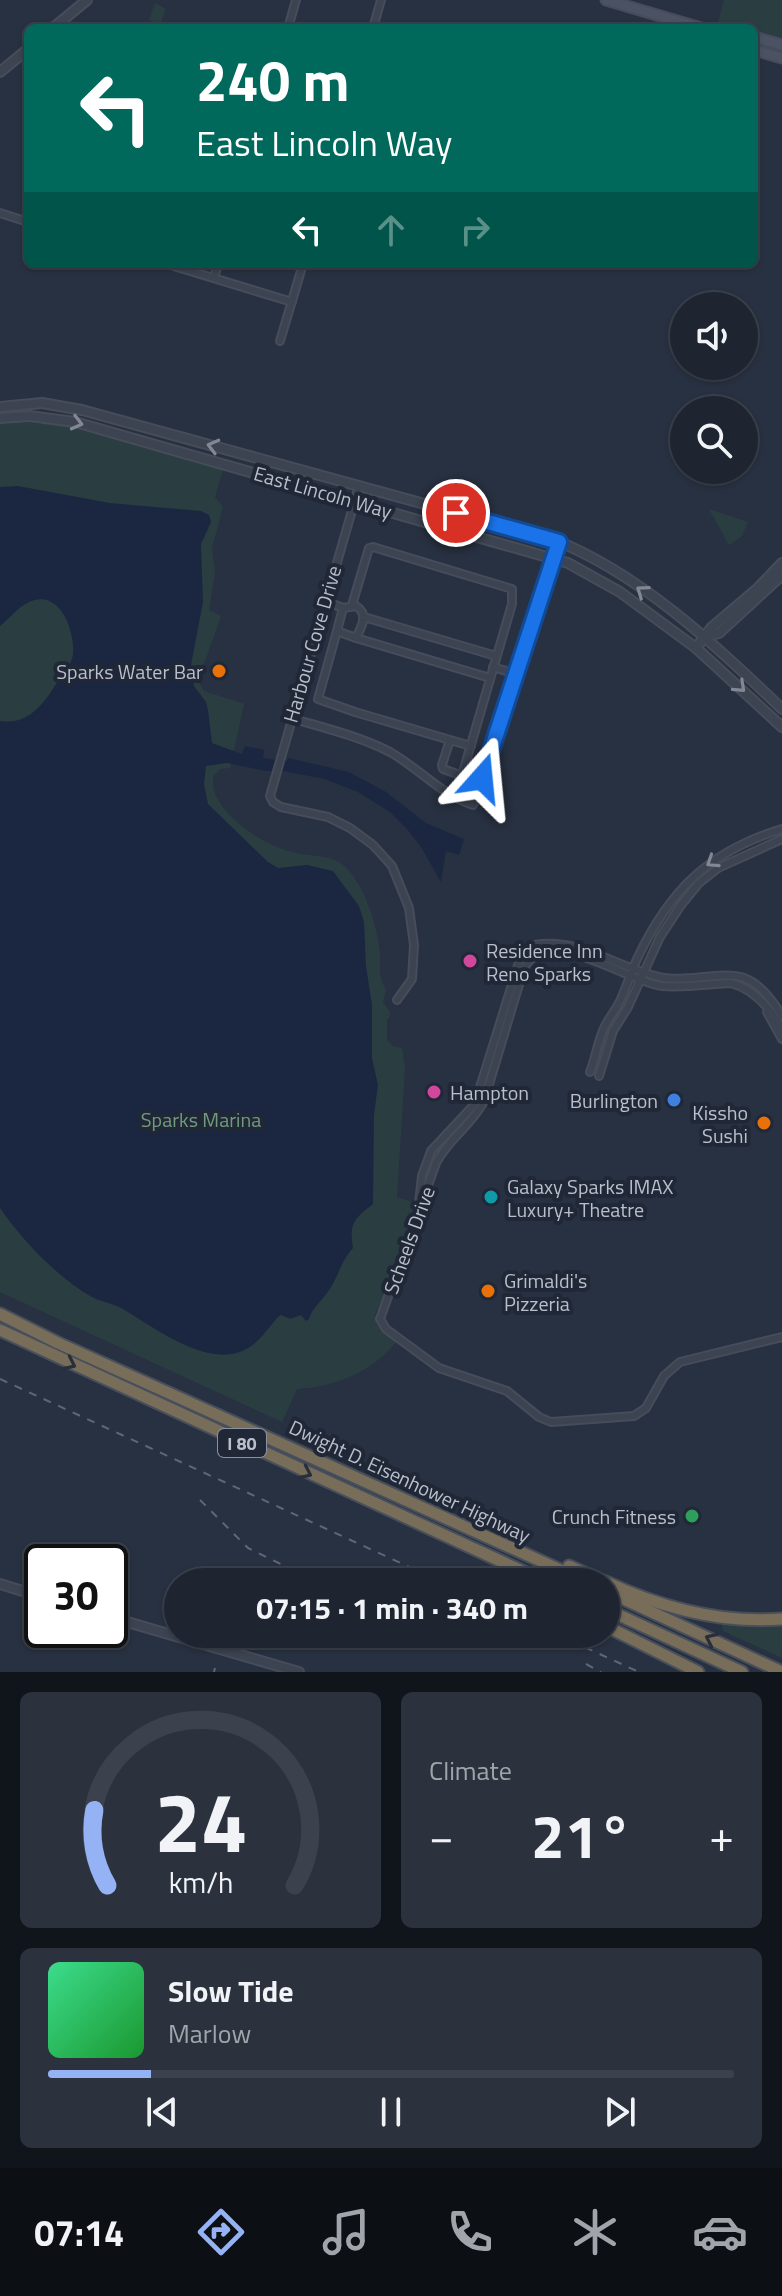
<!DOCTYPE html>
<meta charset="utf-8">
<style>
:root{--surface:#1e2531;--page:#2b313d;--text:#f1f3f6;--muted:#a1a5ab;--line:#3c424d;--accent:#95b3f4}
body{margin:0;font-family:"Titillium Web",sans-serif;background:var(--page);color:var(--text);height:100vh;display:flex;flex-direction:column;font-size:30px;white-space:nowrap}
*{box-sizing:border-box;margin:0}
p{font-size:26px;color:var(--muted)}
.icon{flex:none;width:44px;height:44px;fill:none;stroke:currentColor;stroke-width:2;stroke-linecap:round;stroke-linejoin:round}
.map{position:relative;height:1672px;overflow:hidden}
.details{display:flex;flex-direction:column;gap:20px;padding:20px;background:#10141b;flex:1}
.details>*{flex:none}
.hud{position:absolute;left:24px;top:24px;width:734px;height:244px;border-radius:12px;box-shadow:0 2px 6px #0004,0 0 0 2px var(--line);background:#00695c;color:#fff;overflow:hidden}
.buttons{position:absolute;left:670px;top:292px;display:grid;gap:16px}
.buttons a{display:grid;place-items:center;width:88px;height:88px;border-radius:50%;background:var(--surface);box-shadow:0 2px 6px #0004,0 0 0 2px var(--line);font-size:40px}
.speed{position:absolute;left:24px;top:1544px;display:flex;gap:16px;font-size:40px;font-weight:700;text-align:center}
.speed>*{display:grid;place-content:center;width:104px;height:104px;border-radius:50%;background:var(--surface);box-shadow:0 2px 6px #0004,0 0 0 2px var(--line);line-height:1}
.speed .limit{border:4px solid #111;border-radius:12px;background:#fff;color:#111}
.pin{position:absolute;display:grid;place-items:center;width:68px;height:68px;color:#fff;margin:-34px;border:4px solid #fff;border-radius:50%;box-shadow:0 2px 8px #0007}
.me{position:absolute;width:88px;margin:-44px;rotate:18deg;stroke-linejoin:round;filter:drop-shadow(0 0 6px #0008)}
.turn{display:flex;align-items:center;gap:28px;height:168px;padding:0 40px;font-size:36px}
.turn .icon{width:104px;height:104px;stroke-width:2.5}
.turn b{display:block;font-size:56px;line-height:68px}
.lanes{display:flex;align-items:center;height:76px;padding:0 40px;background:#0003;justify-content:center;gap:40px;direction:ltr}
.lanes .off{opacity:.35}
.big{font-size:60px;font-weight:700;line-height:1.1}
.details .tile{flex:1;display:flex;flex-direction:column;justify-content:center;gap:12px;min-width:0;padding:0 28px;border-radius:12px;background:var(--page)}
.details .dial{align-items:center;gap:0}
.dial svg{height:208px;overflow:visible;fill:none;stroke:var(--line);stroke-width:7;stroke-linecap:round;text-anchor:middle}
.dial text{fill:var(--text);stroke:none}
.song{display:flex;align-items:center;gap:24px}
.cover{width:96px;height:96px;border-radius:12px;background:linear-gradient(135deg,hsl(150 70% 55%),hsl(130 70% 35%))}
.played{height:8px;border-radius:4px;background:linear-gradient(90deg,var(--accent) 15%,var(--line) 15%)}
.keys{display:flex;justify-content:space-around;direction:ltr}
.heat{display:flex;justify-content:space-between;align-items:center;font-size:44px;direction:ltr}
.details .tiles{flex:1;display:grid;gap:20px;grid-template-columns:1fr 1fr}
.tile:last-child{grid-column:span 2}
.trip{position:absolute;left:164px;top:1568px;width:456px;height:80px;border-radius:40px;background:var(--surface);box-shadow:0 2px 6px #0004,0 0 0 2px var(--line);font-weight:700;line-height:80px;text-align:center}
.tabs{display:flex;height:128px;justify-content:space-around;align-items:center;background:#0c0f14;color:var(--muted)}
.tabs .icon{width:56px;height:56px}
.tabs .selected{color:var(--accent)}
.tabs b{font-size:36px;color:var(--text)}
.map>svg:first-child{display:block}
.green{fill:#2a3e42}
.water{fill:#1b2740}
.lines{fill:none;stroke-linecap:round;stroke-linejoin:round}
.minor-casing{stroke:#464c5a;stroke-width:10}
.tertiary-casing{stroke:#464c5a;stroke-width:12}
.secondary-casing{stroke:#464c5a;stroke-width:13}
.motorway-casing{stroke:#474e5c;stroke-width:15}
.minor{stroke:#3c4351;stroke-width:6}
.tertiary{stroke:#3c4351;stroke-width:8}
.secondary{stroke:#4a5264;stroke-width:9}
.motorway{stroke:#776d59;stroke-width:11}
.rail{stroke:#5e6778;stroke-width:2;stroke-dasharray:8 8;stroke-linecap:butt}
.oneway{stroke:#818794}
.oneway2{stroke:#292f3a}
.route-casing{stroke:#114b97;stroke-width:20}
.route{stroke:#1a73e8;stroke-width:14}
.food-dot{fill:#e8710a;stroke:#202837;stroke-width:3}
.hotel-dot{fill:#d1479c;stroke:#202837;stroke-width:3}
.shop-dot{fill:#3f7fe0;stroke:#202837;stroke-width:3}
.culture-dot{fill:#0f9aa8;stroke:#202837;stroke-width:3}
.leisure-dot{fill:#2e9e5b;stroke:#202837;stroke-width:3}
.labels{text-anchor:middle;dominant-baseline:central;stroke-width:8;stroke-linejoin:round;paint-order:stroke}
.shield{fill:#202837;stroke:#8b929f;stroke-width:2}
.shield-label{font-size:18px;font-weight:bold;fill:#b9bfcb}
.street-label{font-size:20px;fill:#b9bfcb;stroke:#202837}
.poi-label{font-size:20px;fill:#b9bfcb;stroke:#202837;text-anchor:end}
.park-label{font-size:20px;fill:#719b7d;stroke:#202837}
</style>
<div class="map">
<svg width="782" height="1672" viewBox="0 0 782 1672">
<rect width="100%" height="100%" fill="#283141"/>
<g class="green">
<polygon points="724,0 782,0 782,41 754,33 754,28 738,28 718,22"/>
<polygon points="155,3 166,9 160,24 149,20"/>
<path d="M20 422 66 426 223 469 215 497 223 507 212 548 215 572 209 610 221 616 198 681 204 691 244 704 230 768 220 769 213 776C213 784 213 791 217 798 230 823 269 848 296 853 311 857 330 854 343 865 365 884 377 925 380 954 381 968 377 976 386 989L383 1002 390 1012 389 1019H387V1040L393 1046 402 1048 405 1068 397 1197 415 1203 389 1285 375 1314 377 1325 397 1341C371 1373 337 1386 297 1389L282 1422 0 1292V424Z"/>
<polygon points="709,509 748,522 742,536 729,545"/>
<polygon points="722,1625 782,1625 782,1658 723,1631"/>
</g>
<path class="water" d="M18 486 110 503 201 511 209 515 211 522 201 544 203 602 191 665 194 686 206 702 208 710 212 743 242 754 245 746 264 750 263 758 287 761 288 758 349 772 386 792 426 823 464 839 459 855 446 851 441 882 421 847 407 829 390 812 358 792 324 779 284 771H266L227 763 206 766 204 784 208 804 268 862 278 868 307 865 333 871 359 906 364 922 366 966 372 1005V1058L378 1085 374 1115 373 1204C354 1219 349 1223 353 1248 340 1262 338 1279 327 1293 320 1303 313 1307 309 1319L306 1321 301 1315 290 1319 281 1315 278 1317C264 1333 255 1350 232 1354 195 1360 151 1325 121 1308 112 1303 101 1302 92 1297 58 1278 22 1240 0 1208V721C31 726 47 699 61 676 66 669 72 663 73 654 75 631 60 588 29 602 18 607 10 618 0 626V487Z"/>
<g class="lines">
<g class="minor-casing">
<g id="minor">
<polyline points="288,28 296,0"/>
<polyline points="373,28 381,0"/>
<polyline points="0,213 28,222"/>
<polyline points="167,264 292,302"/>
<polyline points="214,278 218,264"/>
<polyline points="280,341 303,264"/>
<polyline points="359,486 270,796 273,802 281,807 328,817 350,828 373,845 392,866 409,908 414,945 412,979 397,1000"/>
<path d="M325 601 343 608 337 631 356 638C362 626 369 614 356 606L343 608"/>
<polyline points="364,617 496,656"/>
<polyline points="337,631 318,699 355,712 450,740 442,765 443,769 460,775 463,772 512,604 512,589 373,547 369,548 352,605"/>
<polyline points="356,638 490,678"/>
<polyline points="493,667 516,674"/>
<path d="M291 718C324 728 359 736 390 752 420 769 440 794 473 805L559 542"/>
<polyline points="450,740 471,746"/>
<polyline points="767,1012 782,1039"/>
<path d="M782 1028C770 1008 754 989 731 983 709 984 684 988 662 986 627 982 549 923 524 968L484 1101C472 1125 448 1139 436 1163L380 1319 386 1329 439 1368 507 1391 539 1417 551 1422 634 1416 646 1408 664 1376 680 1362 782 1337"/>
<path d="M590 1072C596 1057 598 1040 605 1026 609 1018 614 1012 618 1005 626 990 630 974 637 959 669 891 709 851 782 829"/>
<polyline points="599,1076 613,1031 628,1007 660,937 681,905 699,883 718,868 782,839"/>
<path d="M419 1203 422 1176 431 1151 474 1105 477 1097 519 962 535 945C580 937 620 970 664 978 687 982 724 971 744 978 761 984 773 1001 782 1016"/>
</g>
</g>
<g class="tertiary-casing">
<g id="tertiary">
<polyline points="53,28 87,0"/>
<polyline points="0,72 28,49"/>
<path d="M0 407 42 403 82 410 552 539C638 572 716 645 782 709"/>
<polyline points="0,418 29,416 75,422 568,563 620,592 696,648 782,727"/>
<polyline points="707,636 719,633 782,575"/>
<polyline points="696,648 712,627 758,588 782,563"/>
<polyline points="0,1584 42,1597"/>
<polyline points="110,1617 299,1672"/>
</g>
</g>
<g class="secondary-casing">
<g id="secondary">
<polyline points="606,0 701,28"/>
<polyline points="754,37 782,45"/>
<polyline points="754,50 782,58"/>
</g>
</g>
<g class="motorway-casing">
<g id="motorway">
<polyline points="0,1314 58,1343 587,1582"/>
<polyline points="0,1330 546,1582"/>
<polyline points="569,1566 605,1582"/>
<polyline points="507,1570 526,1582"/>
<path d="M606 1582C662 1608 720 1624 782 1619"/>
<polyline points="606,1591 782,1672"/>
<polyline points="606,1609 742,1672"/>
<polyline points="606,1626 698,1672"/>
</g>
</g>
<use href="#minor" class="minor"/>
<use href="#tertiary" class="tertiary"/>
<use href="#secondary" class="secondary"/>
<use href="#motorway" class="motorway"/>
<g class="rail">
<polyline points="0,1379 442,1582"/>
<polyline points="200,1500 248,1548 317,1582"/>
<polyline points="556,1634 639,1672"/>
<polyline points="586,1664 601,1672"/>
<polyline points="214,1672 215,1668"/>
</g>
</g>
<defs><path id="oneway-chevron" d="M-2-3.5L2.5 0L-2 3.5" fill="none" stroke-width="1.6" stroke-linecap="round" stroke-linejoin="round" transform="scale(2)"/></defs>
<g class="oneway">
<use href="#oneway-chevron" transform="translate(77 423) rotate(14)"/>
<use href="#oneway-chevron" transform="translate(213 446) rotate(-165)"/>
<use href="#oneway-chevron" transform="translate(642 591) rotate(-145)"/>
<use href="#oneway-chevron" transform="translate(740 687) rotate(43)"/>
<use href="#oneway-chevron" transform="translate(712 862) rotate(147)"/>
</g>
<g class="oneway2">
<use href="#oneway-chevron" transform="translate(70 1364) rotate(25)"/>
<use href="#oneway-chevron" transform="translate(306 1473) rotate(25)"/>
<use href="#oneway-chevron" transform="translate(711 1639) rotate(-155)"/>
</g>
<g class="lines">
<g class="route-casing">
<polyline id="route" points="456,513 559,542 482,778"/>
</g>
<use href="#route" class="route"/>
</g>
<g class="food-dot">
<circle cx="219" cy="671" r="8"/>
<circle cx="764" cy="1123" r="8"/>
<circle cx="488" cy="1291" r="8"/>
</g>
<g class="hotel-dot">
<circle cx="470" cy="961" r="8"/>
<circle cx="434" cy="1092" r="8"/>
</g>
<circle class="shop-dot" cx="674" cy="1100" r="8"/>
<circle class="culture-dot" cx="491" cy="1197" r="8"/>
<circle class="leisure-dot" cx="692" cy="1516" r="8"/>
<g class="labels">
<rect class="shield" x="218" y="1429" width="48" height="28" rx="6"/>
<g class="shield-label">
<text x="242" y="1443">I 80</text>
</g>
<g class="street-label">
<text transform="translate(323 492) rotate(16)">East Lincoln Way</text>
<text transform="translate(312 644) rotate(-74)">Harbour Cove Drive</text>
<text transform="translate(409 1240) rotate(-70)">Scheels Drive</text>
<text transform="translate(410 1481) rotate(25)">Dwight D. Eisenhower Highway</text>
</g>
<g class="poi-label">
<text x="203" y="671">Sparks Water Bar</text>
<text x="486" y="950" text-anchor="start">Residence Inn<tspan x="486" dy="23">Reno Sparks</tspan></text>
<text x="450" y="1092" text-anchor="start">Hampton</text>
<text x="658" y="1100">Burlington</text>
<text x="748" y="1112">Kissho<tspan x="748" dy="23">Sushi</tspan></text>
<text x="507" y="1186" text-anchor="start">Galaxy Sparks IMAX<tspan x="507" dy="23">Luxury+ Theatre</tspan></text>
<text x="504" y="1280" text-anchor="start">Grimaldi's<tspan x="504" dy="23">Pizzeria</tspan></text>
<text x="676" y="1516">Crunch Fitness</text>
</g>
<g class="park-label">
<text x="201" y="1119">Sparks Marina</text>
</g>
</g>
</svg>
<div class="buttons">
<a><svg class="icon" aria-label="sound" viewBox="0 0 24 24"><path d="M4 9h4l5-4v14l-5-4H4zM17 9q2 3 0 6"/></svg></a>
<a><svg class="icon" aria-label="search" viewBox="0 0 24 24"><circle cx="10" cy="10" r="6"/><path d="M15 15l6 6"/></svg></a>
</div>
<div class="speed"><div class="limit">30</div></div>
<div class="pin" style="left:456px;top:513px;background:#d93025"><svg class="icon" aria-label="arrive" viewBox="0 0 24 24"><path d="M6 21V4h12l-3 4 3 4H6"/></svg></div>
<svg class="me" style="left:482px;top:778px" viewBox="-20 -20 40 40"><path d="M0-17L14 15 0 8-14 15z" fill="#1a73e8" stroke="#fff" stroke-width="4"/></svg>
<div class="trip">07:15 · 1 min · 340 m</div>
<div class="hud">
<div class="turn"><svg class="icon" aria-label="left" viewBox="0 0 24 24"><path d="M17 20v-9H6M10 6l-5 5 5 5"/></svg><div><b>240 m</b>East Lincoln Way</div></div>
<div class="lanes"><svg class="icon" aria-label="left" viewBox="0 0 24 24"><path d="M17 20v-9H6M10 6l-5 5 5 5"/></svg><svg class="icon off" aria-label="ahead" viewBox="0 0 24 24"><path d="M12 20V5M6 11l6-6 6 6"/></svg><svg class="icon off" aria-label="right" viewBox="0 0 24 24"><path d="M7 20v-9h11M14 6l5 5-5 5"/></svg></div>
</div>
</div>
<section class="details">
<div class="tiles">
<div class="tile dial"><svg viewBox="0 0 100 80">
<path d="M14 69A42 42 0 1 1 86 69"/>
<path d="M14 69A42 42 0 0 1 9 40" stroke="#95b3f4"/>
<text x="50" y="56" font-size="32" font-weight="700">24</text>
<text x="50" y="72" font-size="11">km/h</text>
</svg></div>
<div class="tile"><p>Climate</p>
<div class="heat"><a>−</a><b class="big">21°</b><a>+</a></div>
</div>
<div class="tile">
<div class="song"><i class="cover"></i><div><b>Slow Tide</b><p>Marlow</p></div></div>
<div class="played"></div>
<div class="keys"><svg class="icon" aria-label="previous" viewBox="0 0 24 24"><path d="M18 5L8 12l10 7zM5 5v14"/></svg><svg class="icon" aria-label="pause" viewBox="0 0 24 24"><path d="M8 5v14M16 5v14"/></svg><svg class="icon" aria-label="next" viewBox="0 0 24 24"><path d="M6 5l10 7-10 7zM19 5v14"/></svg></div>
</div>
</div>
</section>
<nav class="tabs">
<b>07:14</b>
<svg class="icon selected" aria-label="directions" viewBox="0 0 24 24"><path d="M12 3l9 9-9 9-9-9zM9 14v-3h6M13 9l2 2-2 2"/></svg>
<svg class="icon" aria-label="music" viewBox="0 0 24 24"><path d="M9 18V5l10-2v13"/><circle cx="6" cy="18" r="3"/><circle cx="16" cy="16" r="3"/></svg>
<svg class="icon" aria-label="phone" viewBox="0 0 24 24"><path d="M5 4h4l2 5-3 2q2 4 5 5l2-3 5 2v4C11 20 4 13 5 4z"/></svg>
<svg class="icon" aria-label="climate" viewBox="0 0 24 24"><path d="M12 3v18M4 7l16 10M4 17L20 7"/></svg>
<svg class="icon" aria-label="car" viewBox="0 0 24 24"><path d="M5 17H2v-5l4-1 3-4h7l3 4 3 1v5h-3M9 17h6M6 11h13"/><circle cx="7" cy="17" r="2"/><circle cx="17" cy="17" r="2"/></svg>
</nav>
